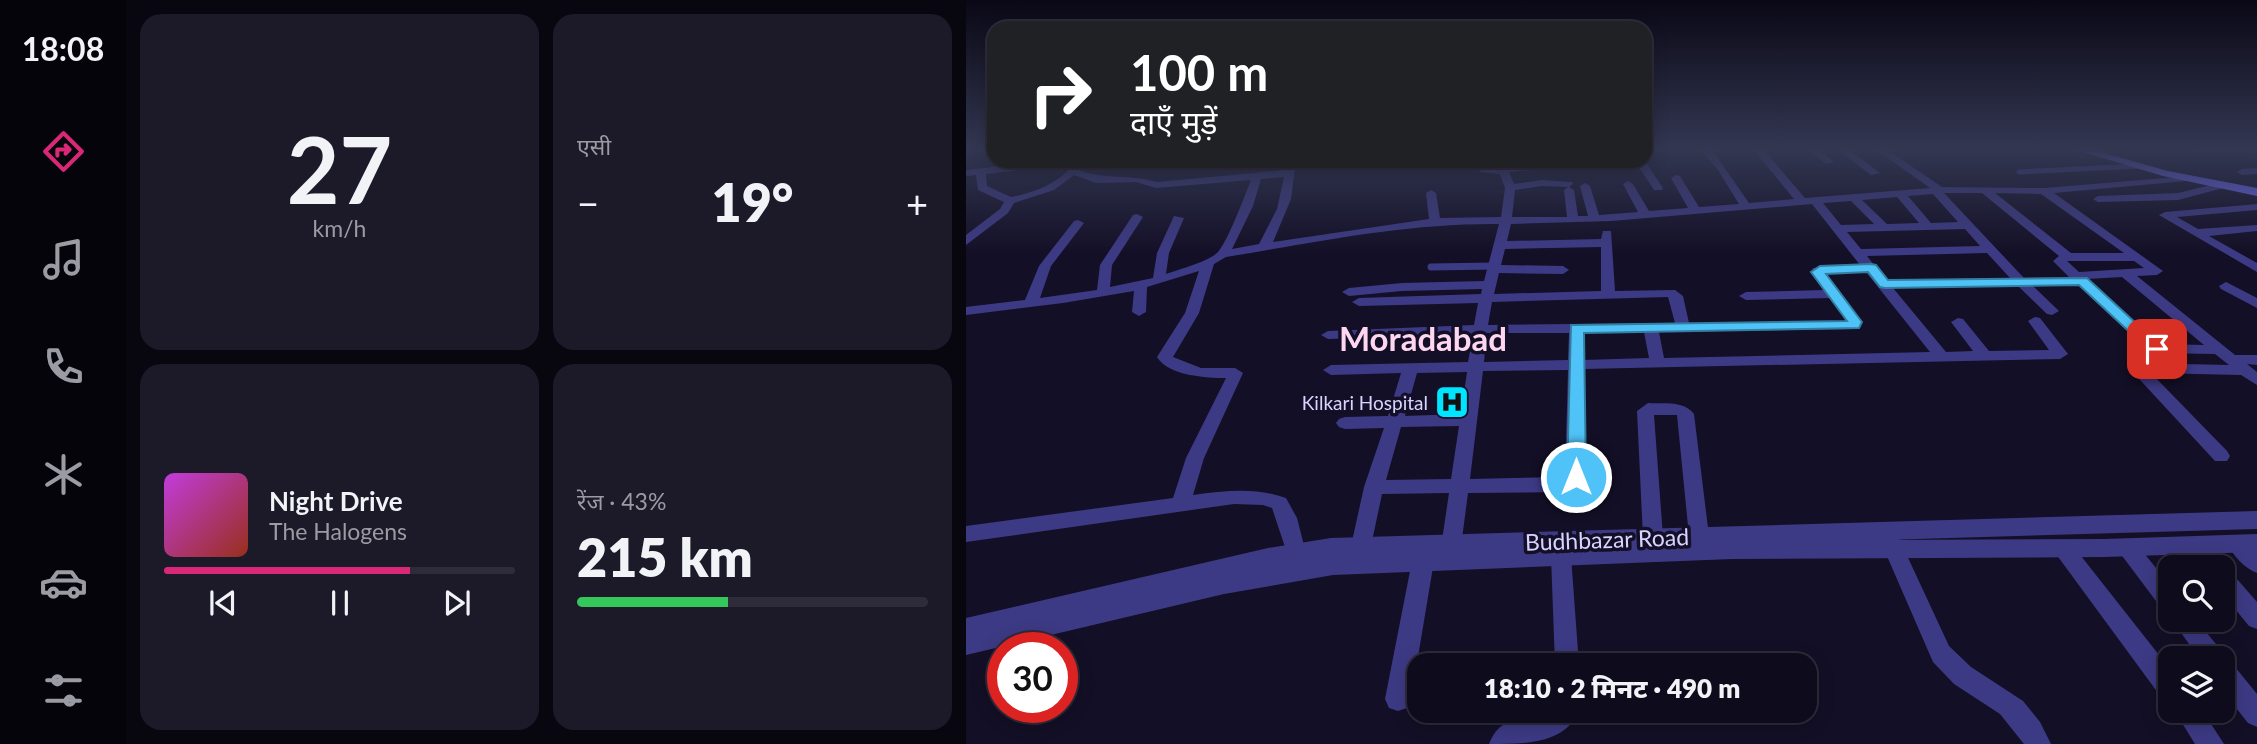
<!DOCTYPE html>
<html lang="hi">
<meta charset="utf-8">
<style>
:root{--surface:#0e0b1c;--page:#1c1929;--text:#f1f3f6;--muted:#9b9ba3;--line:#2e2b3b;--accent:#db2777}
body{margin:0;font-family:Lato,"Noto Sans Devanagari",sans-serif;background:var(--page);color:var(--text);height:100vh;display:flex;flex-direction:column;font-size:26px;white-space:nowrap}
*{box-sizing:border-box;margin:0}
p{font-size:23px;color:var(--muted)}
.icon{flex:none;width:38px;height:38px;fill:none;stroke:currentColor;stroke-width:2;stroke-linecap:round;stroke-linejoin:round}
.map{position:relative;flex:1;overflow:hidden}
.drawer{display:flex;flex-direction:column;gap:14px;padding:14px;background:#08060f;width:840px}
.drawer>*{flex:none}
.top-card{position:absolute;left:21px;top:21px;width:665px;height:147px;border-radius:21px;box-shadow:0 4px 18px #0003,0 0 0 2px var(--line);background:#202124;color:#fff;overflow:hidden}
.tools{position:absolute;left:1192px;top:555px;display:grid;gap:14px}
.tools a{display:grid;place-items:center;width:77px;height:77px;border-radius:14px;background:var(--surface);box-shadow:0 4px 18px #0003,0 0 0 2px var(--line);font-size:35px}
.speed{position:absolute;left:21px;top:632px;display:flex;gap:14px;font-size:35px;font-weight:700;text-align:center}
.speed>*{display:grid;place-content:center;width:91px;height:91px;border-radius:50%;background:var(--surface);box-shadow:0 4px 18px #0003,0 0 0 2px var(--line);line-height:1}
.speed .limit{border:10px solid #d22;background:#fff;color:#111}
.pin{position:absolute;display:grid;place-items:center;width:60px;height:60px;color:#fff;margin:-30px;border-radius:14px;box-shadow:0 4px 10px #0006}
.me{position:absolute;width:77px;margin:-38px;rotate:0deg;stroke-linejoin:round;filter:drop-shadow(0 0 5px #0008)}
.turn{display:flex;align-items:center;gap:24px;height:147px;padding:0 28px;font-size:32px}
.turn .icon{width:91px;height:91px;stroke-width:2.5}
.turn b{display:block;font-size:49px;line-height:60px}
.big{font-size:52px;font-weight:800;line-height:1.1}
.drawer .widget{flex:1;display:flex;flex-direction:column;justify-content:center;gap:10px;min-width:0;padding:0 24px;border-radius:21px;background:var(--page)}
.drawer .dial{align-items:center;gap:0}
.dial b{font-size:91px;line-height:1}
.song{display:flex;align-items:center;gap:21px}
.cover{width:84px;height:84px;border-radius:10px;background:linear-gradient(135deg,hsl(290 70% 55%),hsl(10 70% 35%))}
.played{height:7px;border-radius:4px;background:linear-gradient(90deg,var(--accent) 70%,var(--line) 70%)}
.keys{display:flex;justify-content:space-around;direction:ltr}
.heat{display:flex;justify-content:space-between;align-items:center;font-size:38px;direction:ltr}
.charge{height:10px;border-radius:5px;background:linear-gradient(90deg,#34c759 43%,var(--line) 0)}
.drawer .tiles{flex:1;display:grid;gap:14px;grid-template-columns:repeat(2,1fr)}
.trip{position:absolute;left:441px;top:653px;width:410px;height:70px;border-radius:21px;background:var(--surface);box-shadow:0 4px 18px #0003,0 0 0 2px var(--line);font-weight:800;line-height:70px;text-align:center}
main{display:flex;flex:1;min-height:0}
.dock{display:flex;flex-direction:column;width:126px;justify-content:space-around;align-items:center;background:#06040b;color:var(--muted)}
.dock .icon{width:49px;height:49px}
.dock .active{color:var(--accent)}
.dock b{font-size:32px;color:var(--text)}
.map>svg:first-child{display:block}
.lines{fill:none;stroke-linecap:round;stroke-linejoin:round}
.service-far1{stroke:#3d3a85;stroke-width:5}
.service{stroke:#3d3a85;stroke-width:7}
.minor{fill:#3d3a85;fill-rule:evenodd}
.tertiary{fill:#3d3a85;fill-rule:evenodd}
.secondary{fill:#6f6bff;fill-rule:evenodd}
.route{fill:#4fc3f7;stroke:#337fa1;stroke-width:2}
.labels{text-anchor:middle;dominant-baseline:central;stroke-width:7;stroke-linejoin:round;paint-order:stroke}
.poi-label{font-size:19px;fill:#d9d4ff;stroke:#130f26;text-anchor:end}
.near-street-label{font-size:23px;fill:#d9d4ff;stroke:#130f26}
.town-label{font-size:33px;font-weight:bold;fill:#ffd6f0;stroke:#130f26}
</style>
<main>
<nav class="dock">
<b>18:08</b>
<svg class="icon active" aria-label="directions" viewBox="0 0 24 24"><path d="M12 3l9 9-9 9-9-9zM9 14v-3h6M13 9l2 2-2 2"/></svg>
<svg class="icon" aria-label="music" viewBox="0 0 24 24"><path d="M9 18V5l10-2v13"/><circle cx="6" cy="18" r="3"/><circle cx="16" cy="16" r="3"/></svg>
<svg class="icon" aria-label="phone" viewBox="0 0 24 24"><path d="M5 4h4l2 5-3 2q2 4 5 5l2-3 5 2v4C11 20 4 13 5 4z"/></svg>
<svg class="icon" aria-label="climate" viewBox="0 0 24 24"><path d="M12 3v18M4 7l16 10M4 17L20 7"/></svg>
<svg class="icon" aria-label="car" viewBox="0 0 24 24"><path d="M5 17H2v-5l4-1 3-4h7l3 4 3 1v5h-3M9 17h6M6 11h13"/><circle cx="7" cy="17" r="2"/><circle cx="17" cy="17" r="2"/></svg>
<svg class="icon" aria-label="filters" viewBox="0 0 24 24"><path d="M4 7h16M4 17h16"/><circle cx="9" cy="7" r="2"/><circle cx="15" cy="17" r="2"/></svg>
</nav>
<section class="drawer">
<div class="tiles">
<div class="widget dial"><b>27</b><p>km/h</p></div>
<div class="widget"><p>एसी</p>
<div class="heat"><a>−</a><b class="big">19°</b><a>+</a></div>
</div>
<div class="widget">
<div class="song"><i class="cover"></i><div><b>Night Drive</b><p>The Halogens</p></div></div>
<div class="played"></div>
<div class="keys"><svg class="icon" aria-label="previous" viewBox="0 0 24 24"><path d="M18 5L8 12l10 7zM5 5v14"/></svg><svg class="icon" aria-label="pause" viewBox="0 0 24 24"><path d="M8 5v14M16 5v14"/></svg><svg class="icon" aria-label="next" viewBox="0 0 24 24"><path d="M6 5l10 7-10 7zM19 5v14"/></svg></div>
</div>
<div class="widget"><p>रेंज · 43%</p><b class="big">215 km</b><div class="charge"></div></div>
</div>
</section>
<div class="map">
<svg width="1291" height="744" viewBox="0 0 1291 744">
<rect width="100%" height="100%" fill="#130f26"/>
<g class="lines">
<polyline class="service-far1" points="1053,172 1173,166"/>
<polyline class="service" points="465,267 529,266"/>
<g class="minor">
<path d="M734 149H744L749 154 783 203 828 199 787 149H797L839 198 964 188 909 149H920L976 187 1078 188 1224 176 1225 178 1220 181 1088 193 1197 271 1191 275 1171 276 1269 355H1291V365L1281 364 1291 372V385L1275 375 1185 373 1261 451 1264 456 1261 461H1249L1163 368 1171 363 1263 365 1249 354 1189 353 1112 285 1067 286 1093 311 1086 315 1081 314 1052 286 927 288 980 352 1007 351 985 322 992 318 997 319 1023 351 1083 350 1062 321 1069 317 1074 318 1102 354 1094 359 617 369V481L615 486 597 492 502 493 494 554 491 560 484 563 477 560 474 554 483 493 416 494 405 546 402 552 395 554 388 552 385 546 398 487 418 428 379 429 373 427 370 423 373 419 379 417 422 416 435 373 365 375 357 370 365 365 502 362 507 334 362 339 355 335 362 331 508 325 512 303 393 306 386 302 393 298 515 294 516 289 436 291 383 296 376 292 383 288 436 283 518 281 533 224C441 223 351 242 260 257L248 264 233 313 207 357 235 368H269L277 373 238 458 227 495C260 491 288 487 320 498L331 518 340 553 337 559 330 562 323 559 306 508 297 505 268 504 0 542V526L207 498 220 458 260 378C241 378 202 376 191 357L219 313 233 271 181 287 180 312 173 316 166 312 168 291 97 303 0 315V307L59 300 73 266 108 221 112 220 118 223 85 266 74 298 131 290 134 265 167 215 171 214 177 217 146 265 144 287 187 278 191 253 208 216 218 218 203 253 200 274C214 269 242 262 252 252 262 241 279 195 285 180L190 188 170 182 130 183 108 175 88 190 48 203 42 213 0 245V235L34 209 38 202 12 190 10 175 0 176V170L77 161H107L102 164 20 174 21 186 45 197C70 192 95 183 109 161H119L113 170C139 180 164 174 191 182L319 170 320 165 329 161H342L329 168 325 199 307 242 463 219 460 193 465 190 470 193 474 218 535 217 539 188 534 174 514 172 511 161H521L522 167 532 168 608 161 601 167 543 172 548 184 576 180 606 182 607 184 603 187 608 190 612 216H622L614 186 619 183 624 186 633 215 672 212 657 184 662 181 667 184 683 211 722 208 705 178 710 175 714 176 733 207 773 204 752 170ZM318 177 311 209 293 244 266 249 287 206 295 179ZM576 186 602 187 598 190 601 217H546L549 190ZM978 193H1016L1093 256 1087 261 1103 277 1058 278ZM1029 193 1075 194 1158 253H1105ZM967 194 992 222 965 223 942 196ZM931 197 953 223 921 224 896 200ZM885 201 908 224 875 225 857 203ZM846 204 894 265 847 268 846 271 859 290 780 292 773 296 780 300 865 298 881 322 723 323 717 296 709 290 649 291 645 231H637L635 239 541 241 545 224 645 221ZM999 229 1014 246 895 249 881 232ZM635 247V291L528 294 533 273 597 274 603 270 597 266 535 265 539 249ZM1021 253 1044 278 920 280 901 256ZM1101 261H1168L1178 268 1113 272ZM900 272 964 352 698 358 693 332 890 329 896 322 861 274ZM1156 277 1238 345 1193 344 1121 279ZM702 297 709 323 522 325 526 302ZM678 332 683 358 617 360V333ZM521 333H603L602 360 518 362ZM602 370 599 477 504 479 517 371ZM501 372 495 414 439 416 451 373ZM493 426 485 479 420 480 435 427Z"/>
<polygon points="841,149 852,149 868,162 860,164"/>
<polygon points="871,149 882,149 914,173 905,175"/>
<polygon points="1227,149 1291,149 1291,153 1232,152"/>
<polygon points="669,161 679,161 697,188 696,190 688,190"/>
<polygon points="1291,168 1291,174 1276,175 1271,172 1276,169"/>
<polygon points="1257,182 1262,185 1261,187 1212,200 1132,202 1127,199 1132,196 1212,193"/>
<polygon points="1291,204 1291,210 1211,217 1232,229 1291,225 1291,231 1243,236 1291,263 1291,272 1193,215 1199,212"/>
<polygon points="1260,282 1291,298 1291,308 1255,289 1253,286"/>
<path d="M682 403C698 404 718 400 728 414L743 536 740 542 733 544 726 542 723 536 711 415H688L697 537 694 543 687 545 680 543 677 537 671 411Z"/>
<polygon points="924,532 931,534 983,646 1005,667 1057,701 1074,722 1085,744 1058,744 1034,714 988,684 967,662 914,540 917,534"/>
<path d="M1271 536 1278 538 1291 550V573C1279 569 1267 555 1261 544L1264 538Z"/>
<path d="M1229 537C1241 541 1255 557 1258 569L1264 571 1291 602V629L1283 626 1256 593V567H1235L1219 545 1222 539Z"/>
<polygon points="1161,539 1168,541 1204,585 1204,612 1196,609 1154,553 1151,547 1154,541"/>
<polygon points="1097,540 1104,542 1204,669 1204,701 1195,697 1090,554 1087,548 1090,542"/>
<polygon points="595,547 602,550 605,556 613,665 589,665 585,556 588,550"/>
<polygon points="457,552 464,555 468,561 445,699 441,708 432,711 423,708 419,699 446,561 450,555"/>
<polygon points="1206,620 1230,620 1255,650 1258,659 1265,662 1291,694 1291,727 1282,723 1256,690 1256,658 1233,658"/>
<path d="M587 710H613C600 744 560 744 523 744 535 714 552 723 579 719Z"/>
<polygon points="1208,710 1236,710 1258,744 1229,744"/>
</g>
<polygon class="tertiary" points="1291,511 1291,529 917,540 1138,539 1291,534 1291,552 1138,557 766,559 367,575 258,594 0,655 0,618 302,548 365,538"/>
<polygon class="secondary" points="1107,149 1123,149 1202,171 1291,188 1291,196 1197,176"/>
</g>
<linearGradient id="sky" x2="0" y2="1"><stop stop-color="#0a0815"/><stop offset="0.59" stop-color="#333752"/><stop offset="1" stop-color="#333752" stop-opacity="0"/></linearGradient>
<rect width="1291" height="253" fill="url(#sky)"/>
<polygon class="route" points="905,264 910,265 922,280 1121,278 1198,349 1191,353 1185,352 1113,285 919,288 914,287 902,272 860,274 896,322 893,328 618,333 620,477 617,482 603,482 601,477 605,325 881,321 845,272 854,266"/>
<defs>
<g id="hospital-square" transform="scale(1.75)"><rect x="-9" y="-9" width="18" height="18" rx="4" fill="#00e5ff" stroke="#130f26"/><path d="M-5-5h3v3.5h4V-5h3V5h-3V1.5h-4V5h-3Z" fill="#111"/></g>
</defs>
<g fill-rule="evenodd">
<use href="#hospital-square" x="486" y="402"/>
</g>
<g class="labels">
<g class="poi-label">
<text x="462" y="402">Kilkari Hospital</text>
</g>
<g class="near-street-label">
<text transform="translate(641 539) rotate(-2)">Budhbazar Road</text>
</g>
<g class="town-label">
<text x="457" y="338">Moradabad</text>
</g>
</g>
</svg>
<div class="tools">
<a><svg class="icon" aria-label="search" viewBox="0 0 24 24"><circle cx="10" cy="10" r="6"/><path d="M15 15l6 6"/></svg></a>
<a><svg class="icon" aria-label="layers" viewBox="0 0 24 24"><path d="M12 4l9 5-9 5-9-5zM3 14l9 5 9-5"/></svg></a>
</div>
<div class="speed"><div class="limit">30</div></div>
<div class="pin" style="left:1191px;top:349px;background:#d93025"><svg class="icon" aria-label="arrive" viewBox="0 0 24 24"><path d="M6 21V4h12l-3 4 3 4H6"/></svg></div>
<svg class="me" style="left:610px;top:477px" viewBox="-20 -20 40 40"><circle r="17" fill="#4fc3f7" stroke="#fff" stroke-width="3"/><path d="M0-11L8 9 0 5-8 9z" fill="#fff"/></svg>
<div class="trip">18:10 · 2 मिनट · 490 m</div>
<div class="top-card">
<div class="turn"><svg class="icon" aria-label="right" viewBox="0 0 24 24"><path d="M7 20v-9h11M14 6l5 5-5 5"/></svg><div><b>100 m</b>दाएँ मुड़ें</div></div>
</div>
</div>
</main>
